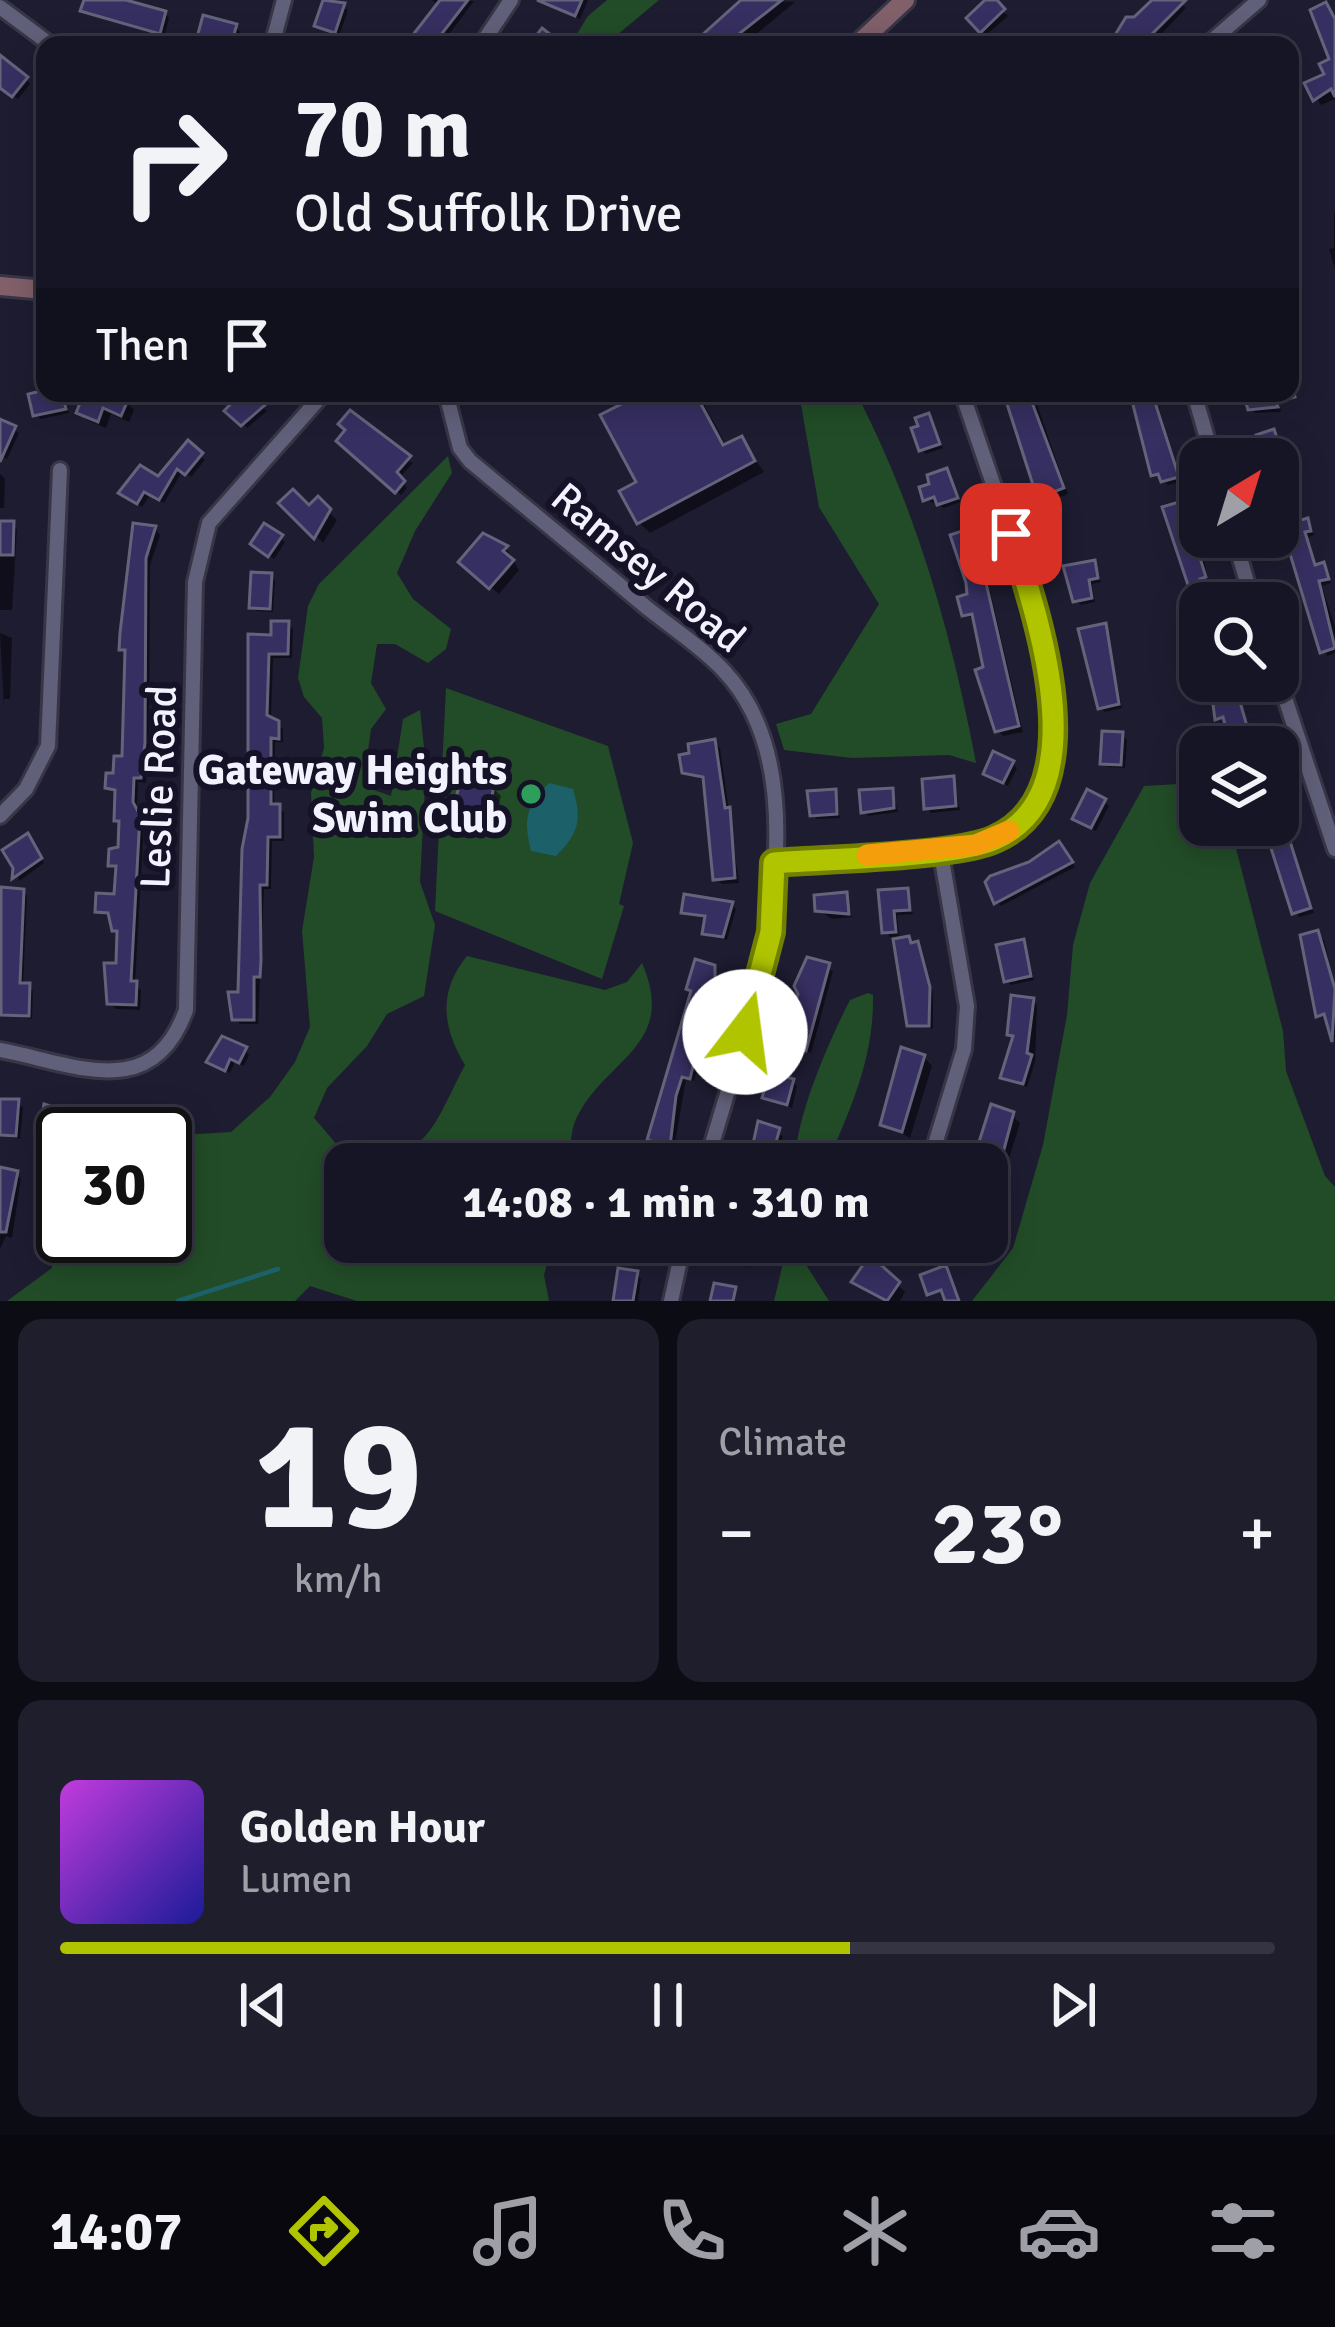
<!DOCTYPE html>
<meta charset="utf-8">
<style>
:root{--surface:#161525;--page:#1f1e2d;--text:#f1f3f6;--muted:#9e9fa7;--line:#353442;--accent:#b0c500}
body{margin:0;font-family:Signika,sans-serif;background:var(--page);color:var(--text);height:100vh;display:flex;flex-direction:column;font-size:45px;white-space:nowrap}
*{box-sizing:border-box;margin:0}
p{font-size:39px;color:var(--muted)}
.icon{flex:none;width:66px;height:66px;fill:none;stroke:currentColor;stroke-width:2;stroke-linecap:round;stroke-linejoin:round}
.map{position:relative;height:1301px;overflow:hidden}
.drawer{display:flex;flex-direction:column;gap:18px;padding:18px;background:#0c0c14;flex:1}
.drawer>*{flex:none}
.guide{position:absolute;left:36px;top:36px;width:1263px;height:366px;border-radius:24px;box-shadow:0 6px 30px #0003,0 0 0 3px var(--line);background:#161525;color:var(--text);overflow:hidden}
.needle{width:78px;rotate:38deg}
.fabs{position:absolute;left:1179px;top:438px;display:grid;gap:24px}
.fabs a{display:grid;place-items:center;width:120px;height:120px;border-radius:24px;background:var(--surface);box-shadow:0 6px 30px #0003,0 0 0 3px var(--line);font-size:60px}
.speed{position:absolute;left:36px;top:1107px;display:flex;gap:24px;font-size:60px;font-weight:700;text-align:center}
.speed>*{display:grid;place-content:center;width:156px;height:156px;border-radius:50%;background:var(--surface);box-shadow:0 6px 30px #0003,0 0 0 3px var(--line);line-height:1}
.speed .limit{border:6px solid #111;border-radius:18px;background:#fff;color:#111}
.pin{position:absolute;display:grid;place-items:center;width:102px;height:102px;color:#fff;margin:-51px;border-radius:24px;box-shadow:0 6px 18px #0006}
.me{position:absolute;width:132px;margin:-66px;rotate:15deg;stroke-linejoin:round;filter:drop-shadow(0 0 9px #0008)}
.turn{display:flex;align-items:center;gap:42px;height:252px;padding:0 60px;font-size:54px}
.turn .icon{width:156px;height:156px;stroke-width:2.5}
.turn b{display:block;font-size:84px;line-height:102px}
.then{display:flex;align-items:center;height:114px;padding:0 60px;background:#0003;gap:24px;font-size:45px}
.big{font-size:90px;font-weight:800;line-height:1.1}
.drawer .card{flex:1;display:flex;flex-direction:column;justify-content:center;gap:18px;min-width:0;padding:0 42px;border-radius:24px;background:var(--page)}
.drawer .dial{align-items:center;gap:0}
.dial b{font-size:156px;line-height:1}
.song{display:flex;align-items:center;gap:36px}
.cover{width:144px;height:144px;border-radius:18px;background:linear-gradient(135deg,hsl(290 70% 55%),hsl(240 70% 35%))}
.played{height:12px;border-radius:6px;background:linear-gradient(90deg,var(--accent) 65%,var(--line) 65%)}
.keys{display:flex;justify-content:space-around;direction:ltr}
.heat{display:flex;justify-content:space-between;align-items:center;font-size:66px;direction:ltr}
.drawer .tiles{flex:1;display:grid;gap:18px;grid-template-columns:1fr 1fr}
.card:last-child{grid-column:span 2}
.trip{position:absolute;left:324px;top:1143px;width:684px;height:120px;border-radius:24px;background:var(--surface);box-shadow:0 6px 30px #0003,0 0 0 3px var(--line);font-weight:800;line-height:120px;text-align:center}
.menu{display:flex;height:192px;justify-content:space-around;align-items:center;background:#09080f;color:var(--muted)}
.menu .icon{width:84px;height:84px}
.menu .selected{color:var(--accent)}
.menu b{font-size:54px;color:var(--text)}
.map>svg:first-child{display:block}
.green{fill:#224c27}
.water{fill:#1c606a}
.shadow{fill:#0007}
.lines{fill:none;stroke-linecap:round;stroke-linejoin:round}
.stream{stroke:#1c606a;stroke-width:4.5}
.building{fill:#362f61;stroke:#64637c;stroke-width:3}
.minor-casing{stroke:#383547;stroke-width:20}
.secondary-casing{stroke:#383547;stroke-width:24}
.minor{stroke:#61607a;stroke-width:14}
.secondary{stroke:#81606a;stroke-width:18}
.route-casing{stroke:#728000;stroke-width:30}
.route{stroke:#b0c500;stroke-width:21}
.slow{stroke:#f59e0b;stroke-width:21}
.leisure-dot{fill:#2e9e5b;stroke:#151227;stroke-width:4.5}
.labels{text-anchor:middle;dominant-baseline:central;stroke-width:12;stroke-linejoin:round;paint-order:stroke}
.street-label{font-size:42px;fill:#f2f2fe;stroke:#151227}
.poi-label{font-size:42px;font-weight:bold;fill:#f2f2fe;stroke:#151227;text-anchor:end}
</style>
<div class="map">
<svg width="1335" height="1301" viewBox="0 0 1335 1301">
<rect width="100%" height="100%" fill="#1e1c31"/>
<g class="green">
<polygon points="607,0 659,0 605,45 570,45 588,16"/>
<path d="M799 393H856C916 508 952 635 976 763L949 755 852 758 784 750 776 724 811 714 879 604 819 507Z"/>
<path d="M448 456 452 473 415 531 397 573 413 599 451 629 446 649 428 663 395 644H377L371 683 386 709 371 729 363 786 391 796 403 719 420 710 426 766 420 882 435 925 424 996 387 1014 367 1046 327 1088 314 1118 345 1154C428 1164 430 1132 465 1065 442 1027 438 991 467 956L605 990 627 982 642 963C678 1046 606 1058 577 1117 570 1129 571 1150 569 1164H345V1242H553L544 1275 549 1301H357L310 1286 295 1301H7L52 1268 53 1220 63 1206V1236H165V1136L231 1132 270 1097 295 1062 310 1027 302 931 314 857 311 793 324 748 322 718 304 697 298 678 308 606 319 584Z"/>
<polygon points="446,688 608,746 633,843 619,904 624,906 602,979 435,911"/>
<polygon points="1196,783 1200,825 1230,825 1283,1031 1286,1071 1325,1176 1335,1187 1335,1301 972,1301 1013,1248 1043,1145 1067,1015 1073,945 1090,883 1144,786"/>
<path d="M868 993 873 995C874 1059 851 1107 827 1164H795C795 1118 829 1041 850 1000Z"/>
<polygon points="788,1242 806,1242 803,1260 829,1301 774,1301"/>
</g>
<path class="water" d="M549 783 573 789C582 820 579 833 556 856L531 851C523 819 526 806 549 783Z"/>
<g class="shadow">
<polygon points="87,0 118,0 165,14 169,18 164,37 88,14 83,10"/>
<polygon points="326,0 348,10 339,36 318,25"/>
<polygon points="432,0 474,1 441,45 409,45 439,6"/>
<polygon points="559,0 588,0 580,19 561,11"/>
<polygon points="745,0 795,2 743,45 695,45"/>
<polygon points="990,0 1008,16 986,35 970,18"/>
<polygon points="1156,0 1178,0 1186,8 1151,45 1118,45"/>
<polygon points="1326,6 1335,15 1335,99 1321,105 1308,85 1328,75 1333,60"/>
<polygon points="235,27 240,32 236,45 199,40"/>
<polygon points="941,35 951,45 932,45"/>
<polygon points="26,79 30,84 18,99 0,85"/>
<polygon points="1334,212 1335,214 1335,269 1329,249 1334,248"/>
<polygon points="46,393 63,393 69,413 41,419 36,415"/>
<polygon points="87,393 126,402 134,410 129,422 111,414 106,428 87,420 79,412"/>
<polygon points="245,393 267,411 247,428 229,411"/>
<polygon points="632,393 698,393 727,447 741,440 764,472 650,533 639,522"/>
<polygon points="1012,393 1033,393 1068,494 1052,500 1036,487"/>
<polygon points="1130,393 1154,393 1182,481 1168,485 1154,474"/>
<polygon points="1246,393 1276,393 1281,412 1255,413"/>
<polygon points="928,417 943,448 926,454 921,449"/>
<polygon points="0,422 19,433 7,459 0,456"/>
<polygon points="349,430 413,463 399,478 407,488 401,495 340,441"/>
<polygon points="1273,432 1303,523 1311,526 1314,535 1308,537 1317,568 1328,570 1331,583 1322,586 1335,627 1335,653 1327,656 1278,500 1278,459 1266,459 1259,437"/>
<polygon points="188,445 205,460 191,477 183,470 164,503 150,495 142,507 127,497 159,480"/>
<polygon points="947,471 960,502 944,508 926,499"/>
<polygon points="0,474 5,479 4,508 0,508"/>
<polygon points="318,501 337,520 323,543 283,503 309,509"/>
<polygon points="1181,505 1199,539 1209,582 1203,583 1211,603 1200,603 1200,641 1188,604 1197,602"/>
<polygon points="0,524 17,529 12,610 0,610"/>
<polygon points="155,529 160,535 150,565 149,751 146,783 138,782 137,810 144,823 135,984 141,990 140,1010 116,1009 110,1003 120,935 112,917 98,911 117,897 119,872 111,865 121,850 122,825 118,793 108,787 125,759 128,655 122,649 123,633"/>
<polygon points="967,532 985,569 1023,732 1003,736 998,730 976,619 965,615 971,597"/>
<polygon points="281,538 285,542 274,559 258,548"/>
<polygon points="506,548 519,570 499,594 469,569"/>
<polygon points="1094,563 1101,582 1092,584 1095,602 1081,605 1076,600"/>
<polygon points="270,576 275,581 273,612 257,611 252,607"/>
<polygon points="288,624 293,629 292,658 273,658 271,720 283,729 283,742 275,742 274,807 284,812 284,841 272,841 271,889 264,889 258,1024 240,1024 235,1018 241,995 251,819 251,637 274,638"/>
<polygon points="1105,626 1122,708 1105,712 1100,707"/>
<polygon points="0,633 12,638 10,699 4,699 4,709"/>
<polygon points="1122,735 1127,740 1125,768 1108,767 1103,763"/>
<polygon points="714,742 720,748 739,883 722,884 716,878 706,781 685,771"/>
<polygon points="1012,763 1017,768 1008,786 986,773"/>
<polygon points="953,780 960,810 931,813 927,808"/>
<polygon points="493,788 501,796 496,815 487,813 483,826 455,813"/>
<polygon points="892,791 898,812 868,816 864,811"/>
<polygon points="834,792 840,818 817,819 813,814"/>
<polygon points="1104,801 1109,806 1096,831 1080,823"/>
<polygon points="1287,839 1314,913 1299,917 1295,912"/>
<polygon points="32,841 44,863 19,881 16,867"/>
<polygon points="1063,850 1075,867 1001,906 997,902"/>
<polygon points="907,891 913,914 897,915 899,936 889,937 881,893"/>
<polygon points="23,892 27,896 23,986 33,991 32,1019 4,1014"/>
<polygon points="846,896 852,917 832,919 818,910"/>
<polygon points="732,905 736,909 727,940 709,937 708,919 684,912"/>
<polygon points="1317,934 1324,940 1335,988 1335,1041 1329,1021 1319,1015"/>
<polygon points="908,939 922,949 933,994 933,1029 910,1024"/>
<polygon points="1023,942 1034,980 1011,985 1006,980"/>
<polygon points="808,960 833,971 811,1053 785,1043"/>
<polygon points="714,968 718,983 694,1081 686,1079 674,1149 650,1139"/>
<polygon points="1033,1001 1037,1005 1035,1062 1027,1087 1004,1077 1015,1039 1010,1034"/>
<polygon points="245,1050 249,1055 244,1066 235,1062 230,1073 209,1061"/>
<polygon points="924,1057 932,1066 910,1138 884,1124"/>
<polygon points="793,1082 797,1086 792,1108 766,1097"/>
<polygon points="0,1102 23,1107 20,1139 0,1134"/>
<polygon points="118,1111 121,1131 90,1123"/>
<polygon points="1012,1115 1020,1123 996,1200 987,1197 987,1164 976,1164"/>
<polygon points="74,1117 76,1134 63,1137 42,1129"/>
<polygon points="760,1125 783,1136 775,1164 750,1164"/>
<polygon points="0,1170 21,1178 12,1238 6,1236 0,1249"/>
<polygon points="987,1218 1001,1226 993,1252 972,1242 987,1242"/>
<polygon points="625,1242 650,1242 648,1254 629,1250"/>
<polygon points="726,1242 754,1242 747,1267 722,1258"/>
<polygon points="870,1259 905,1292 900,1301 885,1301 855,1282"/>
<polygon points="637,1274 641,1279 638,1301 616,1301"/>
</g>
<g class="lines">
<polyline class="stream" points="178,1301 278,1269"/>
</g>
<g class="building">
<polygon points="84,0 126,0 166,11 160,34 80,11"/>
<polygon points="323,0 345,3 335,33 314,26"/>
<polygon points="440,0 468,0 433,45 405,45"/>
<polygon points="537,0 582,0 575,16"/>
<polygon points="741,0 782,0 725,45 691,45"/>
<polygon points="985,0 997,0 1005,9 980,33 966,18"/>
<polygon points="1152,0 1186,0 1141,45 1109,45 1126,17 1134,17"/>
<polygon points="1326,2 1335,19 1335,97 1331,89 1313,101 1304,83 1324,74 1319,64 1329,59 1310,10"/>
<polygon points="203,15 237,24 231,45 196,41"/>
<polygon points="542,28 564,45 529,45"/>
<polygon points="0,55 28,77 12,97 0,88"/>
<polygon points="45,390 62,393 66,409 33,416 28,394"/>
<polygon points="84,393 113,393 128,400 121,416 103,408 98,422 76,413"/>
<polygon points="241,393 252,393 265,405 241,426 224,411"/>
<polygon points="628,393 695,393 723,445 742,436 755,461 637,524 619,491 636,482 600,415 631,399"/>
<polygon points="1130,393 1152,393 1179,477 1161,482 1158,474 1151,476"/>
<polygon points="1243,393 1294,393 1295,397 1276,402 1278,407 1248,410"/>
<polygon points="1030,397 1064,488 1043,496 1040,486 1034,488 1007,404"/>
<polygon points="350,410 411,456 397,472 405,481 395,493 336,441 345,430 338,424"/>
<polygon points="929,413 940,444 919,451 911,428 918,426 915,418"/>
<polygon points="0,419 16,426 0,462"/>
<polygon points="1274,429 1282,453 1263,458 1256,435"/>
<polygon points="188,440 203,453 185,475 177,469 159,500 144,492 137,504 118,493 140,465 158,476"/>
<polygon points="1281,458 1301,520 1308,518 1311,531 1305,532 1315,565 1324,562 1329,579 1319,581 1335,648 1320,653 1278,514"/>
<polygon points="947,468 958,498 937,505 934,497 923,501 919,487 929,484 927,475"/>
<polygon points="293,489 309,505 318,496 331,509 314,539 278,503"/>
<polygon points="1182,501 1206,577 1200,579 1208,603 1200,603 1197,642 1185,603 1193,600 1162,507"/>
<polygon points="0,521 14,521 13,555 0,555"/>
<polygon points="133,523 156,526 146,558 145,743 141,778 134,778 133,802 140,815 131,981 137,981 136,1005 107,1004 104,963 116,963 117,931 112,931 108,913 95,912 96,893 114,894 116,866 108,866 109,849 118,847 119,821 114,821 115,790 105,788 106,773 113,773 114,756 122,756 125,650 119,650 120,633"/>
<polygon points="264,523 283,535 268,557 250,544"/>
<polygon points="968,529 981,561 1019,726 995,732 975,670 983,667 972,614 962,616 957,597 967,594 966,583 950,535"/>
<polygon points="483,533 508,546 503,551 514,560 489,589 458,562"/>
<polygon points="1095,560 1098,578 1089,580 1092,598 1073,602 1063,566"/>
<polygon points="251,572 272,573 270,609 249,608"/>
<polygon points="271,621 289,621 288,654 269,654 267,715 279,721 279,739 271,738 271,804 280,804 280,837 268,837 267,885 260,885 261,960 260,977 254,977 254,1020 232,1020 228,992 238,992 242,849 248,818 248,634 271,635"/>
<polygon points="1106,623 1119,704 1098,709 1078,629"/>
<polygon points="1210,681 1234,681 1253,747 1231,747 1223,717 1215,720"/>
<polygon points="1102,731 1123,732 1121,765 1100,764"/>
<polygon points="715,739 725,808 730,807 735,878 713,880 703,777 682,773 679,755 689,753 688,744"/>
<polygon points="993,751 1014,761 1003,783 983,774"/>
<polygon points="462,774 494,786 489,809 479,807 476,820 452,814"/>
<polygon points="954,776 956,806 924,809 922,779"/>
<polygon points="893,788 894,808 861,813 859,790"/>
<polygon points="836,789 837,814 810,816 807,791"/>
<polygon points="1087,789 1106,799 1091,828 1072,819"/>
<polygon points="28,833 42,858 12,879 13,868 2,850"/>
<polygon points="1288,835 1311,908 1292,914 1269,842"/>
<polygon points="1059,841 1073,862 994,904 985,882 990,876 1029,862"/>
<polygon points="1,887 24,889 20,983 30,983 29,1016 1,1015"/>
<polygon points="908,888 910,910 894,911 896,932 882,933 878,890"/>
<polygon points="847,892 849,914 815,911 814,895"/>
<polygon points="684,894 733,902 723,937 702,934 705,916 681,913"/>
<polygon points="1318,930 1335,989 1332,1042 1324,1014 1316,1017 1300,935"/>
<polygon points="909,936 911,943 918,941 930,987 929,1026 907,1026 893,939"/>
<polygon points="1024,939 1031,976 1004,982 996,945"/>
<polygon points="807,957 830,963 806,1051 782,1044 798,994 794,986"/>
<polygon points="695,959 715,965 715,977 690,1079 682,1077 676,1096 670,1146 647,1140 691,991 686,989"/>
<polygon points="1011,995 1034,998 1027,1053 1032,1055 1023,1084 1000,1078 1013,1036 1007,1035"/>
<polygon points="222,1036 247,1047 239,1063 230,1059 225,1071 206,1062"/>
<polygon points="901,1047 925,1055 902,1132 880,1125"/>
<polygon points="769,1072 794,1079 787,1105 762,1098"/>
<polygon points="0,1099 19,1099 16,1136 0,1135"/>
<polygon points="44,1104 76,1114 72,1134 39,1130"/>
<polygon points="991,1104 1014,1112 991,1198 987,1164 972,1164"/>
<polygon points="88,1108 119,1108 118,1128 87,1124"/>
<polygon points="758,1121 780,1128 771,1160 751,1153"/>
<polygon points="0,1167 18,1171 6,1232 0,1232"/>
<polygon points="723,1242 748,1242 743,1264 719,1259"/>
<polygon points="870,1255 900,1282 887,1301 851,1282"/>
<polygon points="946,1265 959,1301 945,1301 941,1290 927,1295 920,1275"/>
<polygon points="618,1268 638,1271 633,1301 613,1301"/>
<polygon points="714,1283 736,1287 733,1301 710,1301"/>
</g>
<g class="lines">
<g class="minor-casing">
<g id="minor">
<polyline points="0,7 51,45"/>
<polyline points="272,45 284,0"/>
<polyline points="481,45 511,0"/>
<polyline points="1207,45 1259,0"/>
<path d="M446 393 460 448 470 461C529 510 588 558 646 607 672 628 702 647 724 671 833 786 744 1034 706 1164"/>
<polyline points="1194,393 1213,459"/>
<polyline points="1234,537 1253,603"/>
<polyline points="1278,677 1335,849"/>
<polyline points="0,816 26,789 48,746 60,470"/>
<polyline points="774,864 976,845 1015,828 1048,783 1057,732 1026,580 962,393"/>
<path d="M0 1050C75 1064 152 1104 186 1010L195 582 209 523 324 393"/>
<polyline points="929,1164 964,1049 967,1006 940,848"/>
<polyline points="671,1301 684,1242"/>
</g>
</g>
<g class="secondary-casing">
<g id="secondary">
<polyline points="857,45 905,0"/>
<polyline points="0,286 45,290"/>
</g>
</g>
<use href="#minor" class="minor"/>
<use href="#secondary" class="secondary"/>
</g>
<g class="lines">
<g class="route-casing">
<path id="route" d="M745 1032 771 932 774 863C824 859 957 857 995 839 1099 793 1037 615 1011 534"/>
</g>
<use href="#route" class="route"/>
<polyline class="slow" points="867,855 976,845 1009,831"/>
</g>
<circle class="leisure-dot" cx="531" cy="794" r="12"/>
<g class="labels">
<g class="street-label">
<text transform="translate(648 568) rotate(40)">Ramsey Road</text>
<text transform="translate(159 787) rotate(-88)">Leslie Road</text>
</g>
<g class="poi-label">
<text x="507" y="770">Gateway Heights<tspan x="507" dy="48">Swim Club</tspan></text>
</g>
</g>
</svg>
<div class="fabs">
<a><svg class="needle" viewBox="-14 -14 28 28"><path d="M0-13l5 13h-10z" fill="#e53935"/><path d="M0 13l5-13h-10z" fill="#9e9fa7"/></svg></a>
<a><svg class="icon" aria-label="search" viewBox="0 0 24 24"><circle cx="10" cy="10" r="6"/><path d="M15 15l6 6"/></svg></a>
<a><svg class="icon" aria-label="layers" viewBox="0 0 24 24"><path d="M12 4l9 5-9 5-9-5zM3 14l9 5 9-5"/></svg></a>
</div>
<div class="speed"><div class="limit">30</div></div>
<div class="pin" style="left:1011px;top:534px;background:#d93025"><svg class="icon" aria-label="arrive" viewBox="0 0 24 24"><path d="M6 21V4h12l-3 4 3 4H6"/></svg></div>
<svg class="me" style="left:745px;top:1032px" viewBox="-20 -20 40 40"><circle r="19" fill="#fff"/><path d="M0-13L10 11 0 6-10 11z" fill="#b0c500"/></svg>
<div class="trip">14:08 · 1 min · 310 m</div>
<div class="guide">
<div class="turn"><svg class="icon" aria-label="right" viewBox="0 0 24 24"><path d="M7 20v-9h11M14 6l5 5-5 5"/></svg><div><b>70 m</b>Old Suffolk Drive</div></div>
<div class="then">Then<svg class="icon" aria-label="arrive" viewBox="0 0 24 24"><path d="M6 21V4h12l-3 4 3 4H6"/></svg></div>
</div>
</div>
<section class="drawer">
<div class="tiles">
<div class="card dial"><b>19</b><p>km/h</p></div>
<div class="card"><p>Climate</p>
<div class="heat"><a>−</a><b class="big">23°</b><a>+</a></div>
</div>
<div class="card">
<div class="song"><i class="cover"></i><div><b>Golden Hour</b><p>Lumen</p></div></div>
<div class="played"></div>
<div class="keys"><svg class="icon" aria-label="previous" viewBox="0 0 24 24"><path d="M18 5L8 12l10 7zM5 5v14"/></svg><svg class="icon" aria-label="pause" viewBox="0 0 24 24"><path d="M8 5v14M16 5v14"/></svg><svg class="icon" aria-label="next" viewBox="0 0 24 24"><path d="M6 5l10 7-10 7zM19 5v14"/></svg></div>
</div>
</div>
</section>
<nav class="menu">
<b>14:07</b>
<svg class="icon selected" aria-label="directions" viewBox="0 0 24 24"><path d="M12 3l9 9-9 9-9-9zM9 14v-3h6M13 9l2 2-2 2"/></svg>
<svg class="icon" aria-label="music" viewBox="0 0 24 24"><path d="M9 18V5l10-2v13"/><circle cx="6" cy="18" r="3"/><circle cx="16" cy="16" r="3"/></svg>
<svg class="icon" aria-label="phone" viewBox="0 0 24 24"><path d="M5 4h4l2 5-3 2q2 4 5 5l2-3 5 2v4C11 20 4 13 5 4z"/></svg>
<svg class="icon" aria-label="climate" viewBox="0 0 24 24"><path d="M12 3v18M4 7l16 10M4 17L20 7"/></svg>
<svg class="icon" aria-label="car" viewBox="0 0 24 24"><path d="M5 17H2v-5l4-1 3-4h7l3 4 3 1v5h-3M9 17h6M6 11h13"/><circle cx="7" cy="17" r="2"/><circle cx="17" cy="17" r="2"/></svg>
<svg class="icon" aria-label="filters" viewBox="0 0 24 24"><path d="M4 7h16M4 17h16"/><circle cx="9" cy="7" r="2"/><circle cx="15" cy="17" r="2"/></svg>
</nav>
